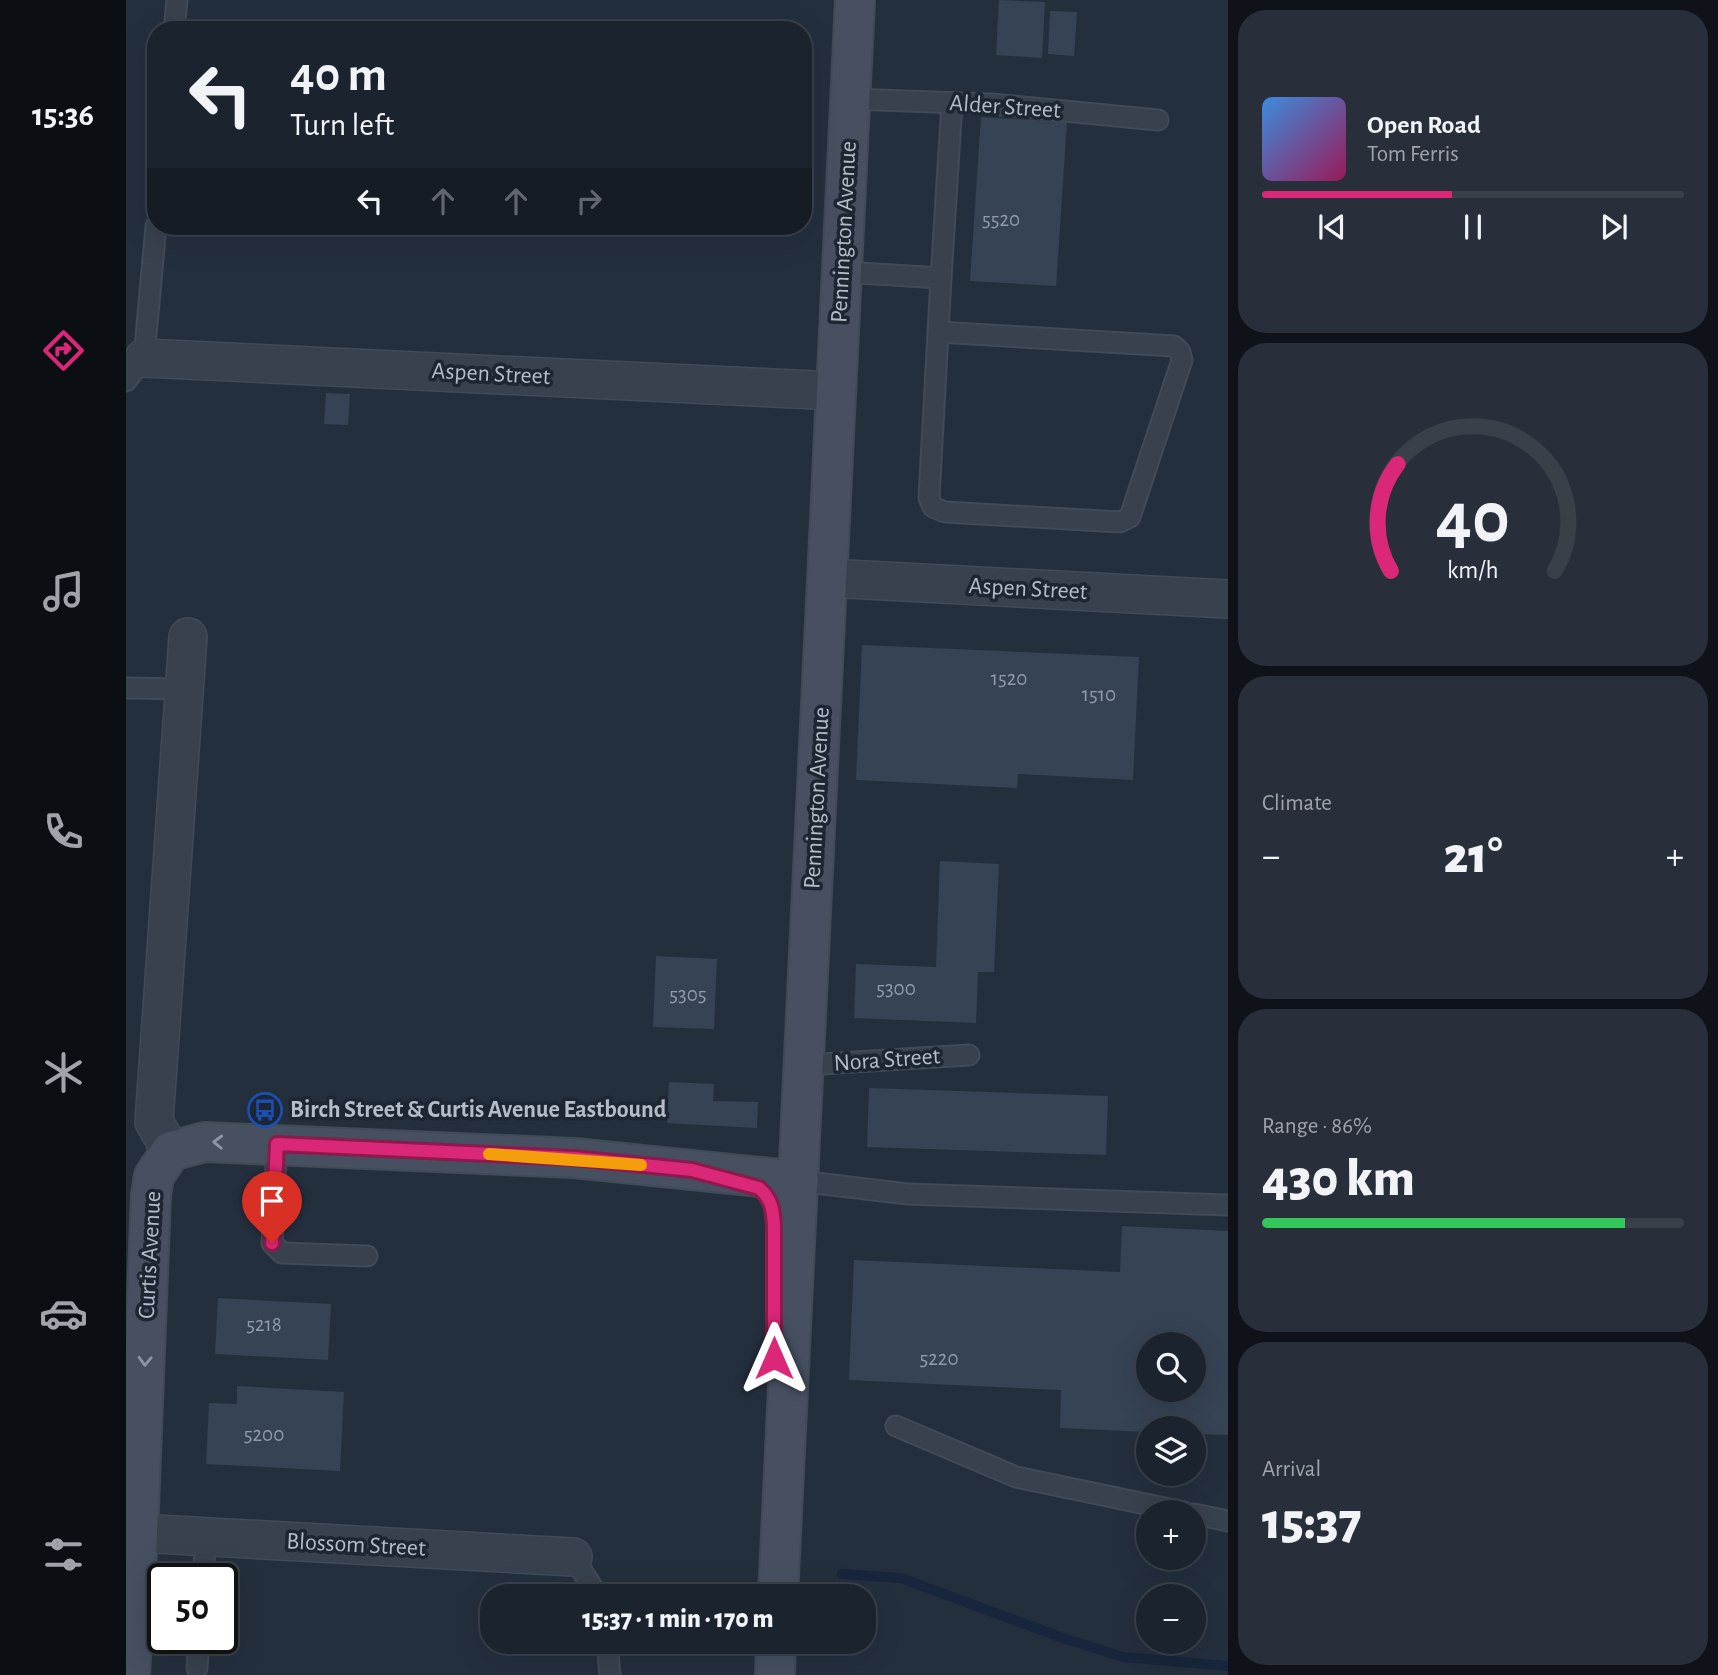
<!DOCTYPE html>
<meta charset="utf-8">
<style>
:root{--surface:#1b232e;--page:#282f3a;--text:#f1f3f6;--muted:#a0a4aa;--line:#39404a;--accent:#db2777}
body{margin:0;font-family:"Alegreya Sans",sans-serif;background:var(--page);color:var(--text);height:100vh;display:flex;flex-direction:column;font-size:26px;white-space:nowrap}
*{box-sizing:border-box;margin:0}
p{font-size:23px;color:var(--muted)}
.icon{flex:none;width:38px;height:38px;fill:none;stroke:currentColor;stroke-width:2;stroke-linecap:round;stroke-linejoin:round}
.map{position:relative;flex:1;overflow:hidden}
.side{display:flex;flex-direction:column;gap:10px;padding:10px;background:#0f1319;width:490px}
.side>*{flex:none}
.hud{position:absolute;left:21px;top:21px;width:665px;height:214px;border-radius:28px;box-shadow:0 7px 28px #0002,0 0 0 2px var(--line);background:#1b232e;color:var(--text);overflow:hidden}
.buttons{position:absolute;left:1010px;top:1332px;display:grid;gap:14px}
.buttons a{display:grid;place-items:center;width:70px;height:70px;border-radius:50%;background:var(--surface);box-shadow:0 7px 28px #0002,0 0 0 2px var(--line);font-size:35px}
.speed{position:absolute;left:21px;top:1563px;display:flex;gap:14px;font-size:35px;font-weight:700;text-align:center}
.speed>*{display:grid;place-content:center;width:91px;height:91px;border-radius:50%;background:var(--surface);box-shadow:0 7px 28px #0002,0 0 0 2px var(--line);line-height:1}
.speed .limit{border:4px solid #111;border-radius:10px;background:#fff;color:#111}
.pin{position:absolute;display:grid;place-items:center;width:60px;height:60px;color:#fff;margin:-72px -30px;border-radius:50% 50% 50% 0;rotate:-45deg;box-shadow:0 0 7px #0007}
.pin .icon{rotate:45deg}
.me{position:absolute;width:77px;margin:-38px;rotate:0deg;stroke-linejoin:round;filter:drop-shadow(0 0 5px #0008)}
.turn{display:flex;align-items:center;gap:24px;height:147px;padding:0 28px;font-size:32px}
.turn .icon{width:91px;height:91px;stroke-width:2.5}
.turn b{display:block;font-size:49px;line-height:60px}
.lanes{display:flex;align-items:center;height:66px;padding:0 28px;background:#0003;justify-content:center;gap:35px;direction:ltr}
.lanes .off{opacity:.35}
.big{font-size:52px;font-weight:800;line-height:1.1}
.side .widget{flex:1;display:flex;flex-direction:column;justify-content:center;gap:10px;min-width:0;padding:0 24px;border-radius:28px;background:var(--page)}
.side .dial{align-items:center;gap:0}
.dial svg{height:182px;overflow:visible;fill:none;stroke:var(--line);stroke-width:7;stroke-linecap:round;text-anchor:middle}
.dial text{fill:var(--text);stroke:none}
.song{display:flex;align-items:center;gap:21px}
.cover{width:84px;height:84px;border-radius:10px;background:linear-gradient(135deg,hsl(210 70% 55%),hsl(330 70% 35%))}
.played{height:7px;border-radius:4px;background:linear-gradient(90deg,var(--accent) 45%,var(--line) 45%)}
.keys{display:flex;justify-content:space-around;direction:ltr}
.heat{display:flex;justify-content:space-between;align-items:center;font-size:38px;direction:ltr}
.charge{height:10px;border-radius:5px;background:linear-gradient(90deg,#34c759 86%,var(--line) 0)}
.trip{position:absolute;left:354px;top:1584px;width:396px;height:70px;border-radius:28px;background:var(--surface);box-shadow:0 7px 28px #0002,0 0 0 2px var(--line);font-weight:800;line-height:70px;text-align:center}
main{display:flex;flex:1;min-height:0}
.tabs{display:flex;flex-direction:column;width:126px;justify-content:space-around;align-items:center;background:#0b0e12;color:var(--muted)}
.tabs .icon{width:49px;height:49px}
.tabs .on{color:var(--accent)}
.tabs b{font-size:32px;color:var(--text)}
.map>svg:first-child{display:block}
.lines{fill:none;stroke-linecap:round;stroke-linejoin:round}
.stream{stroke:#17263c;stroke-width:10}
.building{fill:#364354;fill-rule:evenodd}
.lane-casing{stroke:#414a57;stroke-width:23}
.street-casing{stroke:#414a57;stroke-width:40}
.secondary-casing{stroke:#414a57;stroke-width:42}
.lane{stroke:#38414e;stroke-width:19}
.street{stroke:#38414e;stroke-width:37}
.secondary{stroke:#465061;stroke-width:38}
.oneway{stroke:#8e96a5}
.route-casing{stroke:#8e194d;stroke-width:18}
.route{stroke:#db2777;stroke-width:12}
.slow{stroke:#f59e0b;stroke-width:12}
.labels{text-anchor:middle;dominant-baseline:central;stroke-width:7;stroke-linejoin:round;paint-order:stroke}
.number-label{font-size:21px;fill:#929caa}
.street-label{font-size:24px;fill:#b4bcc9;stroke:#1d2633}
.poi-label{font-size:24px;font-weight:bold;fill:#b4bcc9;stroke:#1d2633;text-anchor:start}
</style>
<main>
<nav class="tabs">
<b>15:36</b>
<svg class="icon on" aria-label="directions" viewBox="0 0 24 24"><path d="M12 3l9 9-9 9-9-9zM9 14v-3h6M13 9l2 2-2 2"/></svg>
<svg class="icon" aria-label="music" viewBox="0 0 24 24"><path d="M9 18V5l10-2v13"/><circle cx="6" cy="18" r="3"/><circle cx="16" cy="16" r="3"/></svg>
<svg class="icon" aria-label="phone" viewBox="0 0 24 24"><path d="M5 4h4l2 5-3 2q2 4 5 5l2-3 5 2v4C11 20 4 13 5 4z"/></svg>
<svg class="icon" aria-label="climate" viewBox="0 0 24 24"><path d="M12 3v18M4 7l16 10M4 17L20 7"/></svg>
<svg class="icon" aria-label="car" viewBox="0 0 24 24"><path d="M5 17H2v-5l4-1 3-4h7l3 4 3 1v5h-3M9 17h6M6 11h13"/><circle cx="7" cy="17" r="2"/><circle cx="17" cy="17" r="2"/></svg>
<svg class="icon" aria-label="filters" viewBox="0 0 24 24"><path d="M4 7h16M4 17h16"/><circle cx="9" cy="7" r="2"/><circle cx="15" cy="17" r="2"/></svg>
</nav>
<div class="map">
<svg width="1102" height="1675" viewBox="0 0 1102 1675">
<rect width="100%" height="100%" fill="#242f3e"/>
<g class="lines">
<polyline class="stream" points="716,1574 775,1578 934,1637 997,1657 1102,1666"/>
</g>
<g class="building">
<polygon points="873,0 919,2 916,58 870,55"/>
<polygon points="924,11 951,12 948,56 922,54"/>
<polygon points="855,117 941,122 930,286 844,281"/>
<polygon points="200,393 224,394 222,425 198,424"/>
<polygon points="736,645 1013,657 1007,780 892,774 891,788 730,780"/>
<polygon points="814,861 873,864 868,972 852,972 850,1023 728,1018 730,964 810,967"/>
<polygon points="530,956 591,959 588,1029 527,1027"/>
<polygon points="543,1082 588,1084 587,1101 632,1102 631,1128 541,1123"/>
<polygon points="743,1088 982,1096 980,1155 741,1147"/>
<path d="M996 1226 1102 1231V1435L1068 1434V1428H1022V1432L934 1428 935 1390 723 1380 728 1260 994 1272ZM1022 1344H1068V1390H1022Z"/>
<polygon points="92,1298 205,1304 202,1360 89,1354"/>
<polygon points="111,1386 218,1392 214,1471 80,1464 83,1403 111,1404"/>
</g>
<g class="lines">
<g class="lane-casing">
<g id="lane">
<polyline points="48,30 51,0"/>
<polyline points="724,99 865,104 1032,120"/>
<polyline points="717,272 815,278 803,498 807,507 819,512 994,522 1004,517 1056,360 1054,352 1048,346 812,332"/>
<polyline points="815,278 826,103"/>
<polyline points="0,381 18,358 30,226"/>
<polyline points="0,688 59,689"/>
<polyline points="679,1065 843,1055"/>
<polyline points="151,1144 146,1243 156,1253 241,1256"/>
<polyline points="673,1181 781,1194 1102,1205"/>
<polyline points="770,1426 890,1477 1058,1512"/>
<polyline points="1068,1514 1102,1521"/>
<polyline points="447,1557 472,1596"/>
<polyline points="77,1578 80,1536"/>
<polyline points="481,1642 484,1675"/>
<polyline points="71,1668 73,1638"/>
</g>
</g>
<g class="street-casing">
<g id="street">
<polyline points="18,358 711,391"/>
<polyline points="702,578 1102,599"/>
<polyline points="45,1151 28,1122 62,637"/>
<polyline points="12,1533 447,1557"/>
</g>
</g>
<g class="secondary-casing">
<g id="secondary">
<polyline points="652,1596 729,0"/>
<polyline points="4,1675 12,1533 25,1195 28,1176 45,1151 79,1142 448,1158 673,1181"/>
<polyline points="649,1675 650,1642"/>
</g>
</g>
<use href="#lane" class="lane"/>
<use href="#street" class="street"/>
<use href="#secondary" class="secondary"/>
</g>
<defs><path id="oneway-chevron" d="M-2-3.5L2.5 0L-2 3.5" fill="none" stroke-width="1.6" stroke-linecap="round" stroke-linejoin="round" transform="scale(1.75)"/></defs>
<g class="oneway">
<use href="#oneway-chevron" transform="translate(92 1142) rotate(-178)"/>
<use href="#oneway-chevron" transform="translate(19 1361) rotate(92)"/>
</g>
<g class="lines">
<g class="route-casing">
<path id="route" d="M146 1243 151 1144 448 1158 566 1170 633 1188C646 1199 647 1210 648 1226V1358"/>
</g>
<use href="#route" class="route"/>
<polyline class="slow" points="363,1154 515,1165"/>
</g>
<defs>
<g id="bus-ring" transform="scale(1.75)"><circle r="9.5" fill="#1d2633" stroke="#1a4fb4" stroke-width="1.5"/><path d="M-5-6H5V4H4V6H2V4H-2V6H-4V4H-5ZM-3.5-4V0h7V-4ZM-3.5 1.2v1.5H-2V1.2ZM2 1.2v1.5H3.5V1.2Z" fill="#1a4fb4"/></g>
</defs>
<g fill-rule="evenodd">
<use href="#bus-ring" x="139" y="1110"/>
</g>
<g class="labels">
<g class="number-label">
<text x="875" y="219">5520</text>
<text x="883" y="678">1520</text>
<text x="973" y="694">1510</text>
<text x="770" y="988">5300</text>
<text x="562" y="994">5305</text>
<text x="138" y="1324">5218</text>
<text x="813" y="1358">5220</text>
<text x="138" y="1434">5200</text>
</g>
<g class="street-label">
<text transform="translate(879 107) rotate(4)">Alder Street</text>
<text transform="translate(718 232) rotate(-87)">Pennington Avenue</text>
<text transform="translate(365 374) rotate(3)">Aspen Street</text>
<text transform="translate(902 589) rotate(3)">Aspen Street</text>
<text transform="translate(691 798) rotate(-87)">Pennington Avenue</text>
<text transform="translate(761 1060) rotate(-4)">Nora Street</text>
<text transform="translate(24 1255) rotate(-87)">Curtis Avenue</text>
<text transform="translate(230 1545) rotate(3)">Blossom Street</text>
</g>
<g class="poi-label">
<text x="164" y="1110">Birch Street &amp; Curtis Avenue Eastbound</text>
</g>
</g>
</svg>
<div class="buttons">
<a><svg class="icon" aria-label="search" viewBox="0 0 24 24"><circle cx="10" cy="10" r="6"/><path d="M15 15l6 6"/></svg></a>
<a><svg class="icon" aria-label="layers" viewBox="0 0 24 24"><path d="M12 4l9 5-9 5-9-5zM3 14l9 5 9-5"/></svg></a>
<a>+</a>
<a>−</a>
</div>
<div class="speed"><div class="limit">50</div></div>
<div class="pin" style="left:146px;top:1243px;background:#d93025"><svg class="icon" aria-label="arrive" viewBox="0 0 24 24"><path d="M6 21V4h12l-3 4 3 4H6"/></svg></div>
<svg class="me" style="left:648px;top:1358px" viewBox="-20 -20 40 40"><path d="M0-17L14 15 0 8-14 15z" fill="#db2777" stroke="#fff" stroke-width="4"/></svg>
<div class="trip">15:37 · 1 min · 170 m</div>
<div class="hud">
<div class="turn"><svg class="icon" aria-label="left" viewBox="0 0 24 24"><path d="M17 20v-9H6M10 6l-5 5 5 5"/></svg><div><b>40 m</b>Turn left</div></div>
<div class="lanes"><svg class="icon" aria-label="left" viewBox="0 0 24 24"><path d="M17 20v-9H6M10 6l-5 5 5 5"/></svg><svg class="icon off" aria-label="ahead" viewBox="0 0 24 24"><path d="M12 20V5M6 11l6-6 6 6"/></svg><svg class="icon off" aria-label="ahead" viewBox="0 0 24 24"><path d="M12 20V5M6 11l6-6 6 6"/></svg><svg class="icon off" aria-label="right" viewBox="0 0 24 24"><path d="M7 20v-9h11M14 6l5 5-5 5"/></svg></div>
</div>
</div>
<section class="side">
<div class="widget">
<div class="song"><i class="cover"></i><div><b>Open Road</b><p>Tom Ferris</p></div></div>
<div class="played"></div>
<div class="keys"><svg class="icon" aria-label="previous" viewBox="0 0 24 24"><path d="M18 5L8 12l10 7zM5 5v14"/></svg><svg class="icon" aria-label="pause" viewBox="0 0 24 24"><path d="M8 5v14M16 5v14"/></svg><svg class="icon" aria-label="next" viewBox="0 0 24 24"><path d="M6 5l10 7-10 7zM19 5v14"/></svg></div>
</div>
<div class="widget dial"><svg viewBox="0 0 100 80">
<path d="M14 69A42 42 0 1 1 86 69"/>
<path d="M14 69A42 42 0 0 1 17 22" stroke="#db2777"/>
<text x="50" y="56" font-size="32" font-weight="700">40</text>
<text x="50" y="72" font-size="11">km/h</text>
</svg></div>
<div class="widget"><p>Climate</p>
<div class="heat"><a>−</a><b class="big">21°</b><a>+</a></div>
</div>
<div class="widget"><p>Range · 86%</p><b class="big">430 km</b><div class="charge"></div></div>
<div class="widget"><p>Arrival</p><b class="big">15:37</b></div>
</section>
</main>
